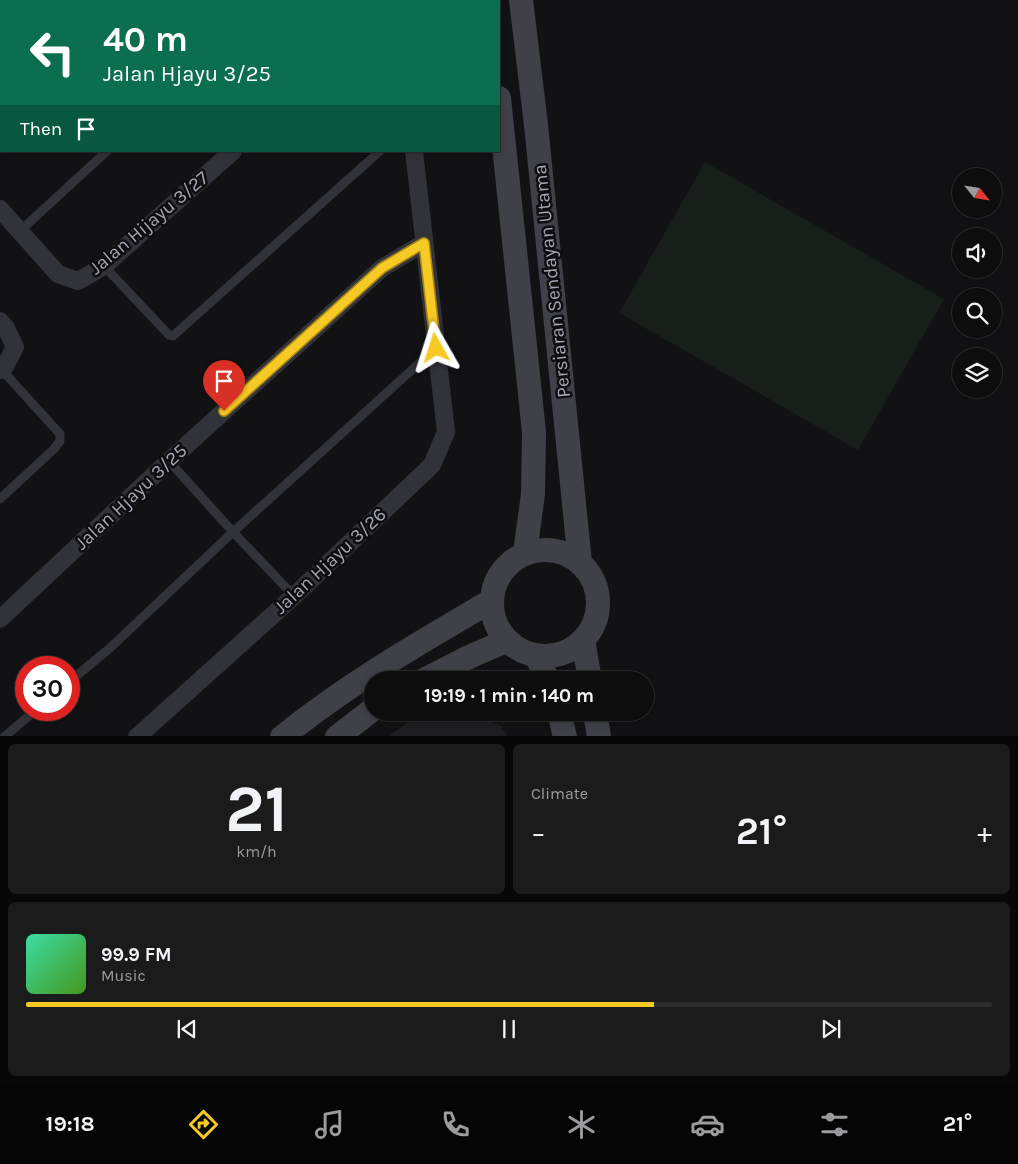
<!DOCTYPE html>
<meta charset="utf-8">
<style>
:root{--surface:#0e0d0e;--page:#1c1b1c;--text:#f1f3f6;--muted:#9b9c9e;--line:#2e2d2e;--accent:#f7c925}
body{margin:0;font-family:Karla,sans-serif;background:var(--page);color:var(--text);height:100vh;display:flex;flex-direction:column;font-size:19px;white-space:nowrap}
*{box-sizing:border-box;margin:0}
p{font-size:16px;color:var(--muted)}
.icon{flex:none;width:28px;height:28px;fill:none;stroke:currentColor;stroke-width:2;stroke-linecap:round;stroke-linejoin:round}
.map{position:relative;height:736px;overflow:hidden}
.sheet{display:flex;flex-direction:column;gap:8px;padding:8px;background:#080708;flex:1}
.sheet>*{flex:none}
.hud{position:absolute;left:0px;top:0px;width:500px;height:152px;box-shadow:0 2px 8px #0003,0 0 0 1px var(--line);background:#0b6e4f;color:#fff;overflow:hidden}
.needle{width:32px;rotate:120deg}
.tools{position:absolute;left:952px;top:168px;display:grid;gap:10px}
.tools a{display:grid;place-items:center;width:50px;height:50px;border-radius:50%;background:var(--surface);box-shadow:0 2px 8px #0003,0 0 0 1px var(--line);font-size:25px}
.speed{position:absolute;left:15px;top:656px;display:flex;gap:10px;font-size:25px;font-weight:700;text-align:center}
.speed>*{display:grid;place-content:center;width:65px;height:65px;border-radius:50%;background:var(--surface);box-shadow:0 2px 8px #0003,0 0 0 1px var(--line);line-height:1}
.speed .limit{border:8px solid #d22;background:#fff;color:#111}
.pin{position:absolute;display:grid;place-items:center;width:42px;height:42px;color:#fff;margin:-51px -21px;border-radius:50% 50% 50% 0;rotate:-45deg;box-shadow:0 0 5px #0007}
.pin .icon{rotate:45deg}
.me{position:absolute;width:55px;margin:-28px;rotate:354deg;stroke-linejoin:round;filter:drop-shadow(0 0 4px #0008)}
.turn{display:flex;align-items:center;gap:18px;height:105px;padding:0 20px;font-size:22px}
.turn .icon{width:65px;height:65px;stroke-width:2.5}
.turn b{display:block;font-size:35px;line-height:42px}
.then{display:flex;align-items:center;height:48px;padding:0 20px;background:#0003;gap:10px;font-size:19px}
.big{font-size:38px;font-weight:700;line-height:1.1}
.sheet .tile{flex:1;display:flex;flex-direction:column;justify-content:center;gap:8px;min-width:0;padding:0 18px;border-radius:8px;background:var(--page)}
.sheet .dial{align-items:center;gap:0}
.dial b{font-size:65px;line-height:1}
.song{display:flex;align-items:center;gap:15px}
.cover{width:60px;height:60px;border-radius:8px;background:linear-gradient(135deg,hsl(160 70% 55%),hsl(100 70% 35%))}
.played{height:5px;border-radius:2px;background:linear-gradient(90deg,var(--accent) 65%,var(--line) 65%)}
.keys{display:flex;justify-content:space-around;direction:ltr}
.heat{display:flex;justify-content:space-between;align-items:center;font-size:28px;direction:ltr}
.sheet .tiles{flex:1;display:grid;gap:8px;grid-template-columns:1fr 1fr}
.tile:last-child{grid-column:span 2}
.trip{position:absolute;left:364px;top:671px;width:290px;height:50px;border-radius:25px;background:var(--surface);box-shadow:0 2px 8px #0003,0 0 0 1px var(--line);font-weight:700;line-height:50px;text-align:center}
.menu{display:flex;height:80px;justify-content:space-around;align-items:center;background:#060506;color:var(--muted)}
.menu .icon{width:35px;height:35px}
.menu .on{color:var(--accent)}
.menu b{font-size:22px;color:var(--text)}
.map>svg:first-child{display:block}
.built{fill:#1e1d20}
.green{fill:#181e19}
.lines{fill:none;stroke-linecap:round;stroke-linejoin:round}
.lane{stroke:#323338;stroke-width:9}
.street{stroke:#323338;stroke-width:18}
.secondary{stroke:#404148;stroke-width:24}
.route-casing{stroke:#a18318;stroke-width:12}
.route{stroke:#f7c925;stroke-width:9}
.labels{text-anchor:middle;dominant-baseline:central;stroke-width:5;stroke-linejoin:round;paint-order:stroke}
.street-label{font-size:19px;fill:#a2a6b4;stroke:#0d0c0e}
</style>
<div class="map">
<svg width="1018" height="737" viewBox="0 0 1018 737">
<rect width="100%" height="100%" fill="#121113"/>
<polygon class="built" points="423,712 457,713 500,725 508,736 389,736"/>
<polygon class="green" points="705,162 944,299 858,450 619,313"/>
<g class="lines">
<g class="lane">
<polyline points="274,1 276,0"/>
<polyline points="20,231 107,151"/>
<polyline points="104,266 169,335 173,336 380,151"/>
<polyline points="169,461 233,532 294,596"/>
<polyline points="0,499 54,449 60,441 60,434 1,369"/>
<polyline points="69,682 110,648 233,532 436,348"/>
<polyline points="4,737 36,710"/>
</g>
<g class="street">
<polyline points="397,0 397,1"/>
<polyline points="136,1 137,0"/>
<polyline points="0,119 1,118"/>
<polyline points="0,209 58,274 78,281 104,266 233,151"/>
<polyline points="0,321 6,328 15,347 5,366 0,370"/>
<polyline points="0,619 169,461 382,268 424,243"/>
<polyline points="137,737 294,596 432,465 446,432 414,151"/>
</g>
<g class="secondary">
<polyline points="488,0 488,1"/>
<polyline points="521,0 536,125 580,563"/>
<polyline points="499,98 534,432 533,494 525,553"/>
<circle cx="545" cy="603" r="53"/>
<polyline points="583,640 590,680"/>
<polyline points="537,657 548,680"/>
<polyline points="424,680 469,657 506,641"/>
<polyline points="559,712 565,737"/>
<polyline points="595,712 599,737"/>
<path d="M282 737C348 684 419 643 491 601"/>
<polyline points="337,737 372,710"/>
</g>
</g>
<g class="lines">
<g class="route-casing">
<polyline id="route" points="224,411 382,268 424,243 436,348"/>
</g>
<use href="#route" class="route"/>
</g>
<g class="labels">
<g class="street-label">
<text transform="translate(149 223) rotate(-40)">Jalan Hijayu 3/27</text>
<text transform="translate(552 281) rotate(-96)">Persiaran Sendayan Utama</text>
<text transform="translate(131 497) rotate(-43)">Jalan Hjayu 3/25</text>
<text transform="translate(330 561) rotate(-43)">Jalan Hjayu 3/26</text>
</g>
</g>
</svg>
<div class="tools">
<a><svg class="needle" viewBox="-14 -14 28 28"><path d="M0-13l5 13h-10z" fill="#e53935"/><path d="M0 13l5-13h-10z" fill="#9b9c9e"/></svg></a>
<a><svg class="icon" aria-label="sound" viewBox="0 0 24 24"><path d="M4 9h4l5-4v14l-5-4H4zM17 9q2 3 0 6"/></svg></a>
<a><svg class="icon" aria-label="search" viewBox="0 0 24 24"><circle cx="10" cy="10" r="6"/><path d="M15 15l6 6"/></svg></a>
<a><svg class="icon" aria-label="layers" viewBox="0 0 24 24"><path d="M12 4l9 5-9 5-9-5zM3 14l9 5 9-5"/></svg></a>
</div>
<div class="speed"><div class="limit">30</div></div>
<div class="pin" style="left:224px;top:411px;background:#d93025"><svg class="icon" aria-label="arrive" viewBox="0 0 24 24"><path d="M6 21V4h12l-3 4 3 4H6"/></svg></div>
<svg class="me" style="left:436px;top:348px" viewBox="-20 -20 40 40"><path d="M0-17L14 15 0 8-14 15z" fill="#f7c925" stroke="#fff" stroke-width="4"/></svg>
<div class="trip">19:19 · 1 min · 140 m</div>
<div class="hud">
<div class="turn"><svg class="icon" aria-label="left" viewBox="0 0 24 24"><path d="M17 20v-9H6M10 6l-5 5 5 5"/></svg><div><b>40 m</b>Jalan Hjayu 3/25</div></div>
<div class="then">Then<svg class="icon" aria-label="arrive" viewBox="0 0 24 24"><path d="M6 21V4h12l-3 4 3 4H6"/></svg></div>
</div>
</div>
<section class="sheet">
<div class="tiles">
<div class="tile dial"><b>21</b><p>km/h</p></div>
<div class="tile"><p>Climate</p>
<div class="heat"><a>−</a><b class="big">21°</b><a>+</a></div>
</div>
<div class="tile">
<div class="song"><i class="cover"></i><div><b>99.9 FM</b><p>Music</p></div></div>
<div class="played"></div>
<div class="keys"><svg class="icon" aria-label="previous" viewBox="0 0 24 24"><path d="M18 5L8 12l10 7zM5 5v14"/></svg><svg class="icon" aria-label="pause" viewBox="0 0 24 24"><path d="M8 5v14M16 5v14"/></svg><svg class="icon" aria-label="next" viewBox="0 0 24 24"><path d="M6 5l10 7-10 7zM19 5v14"/></svg></div>
</div>
</div>
</section>
<nav class="menu">
<b>19:18</b>
<svg class="icon on" aria-label="directions" viewBox="0 0 24 24"><path d="M12 3l9 9-9 9-9-9zM9 14v-3h6M13 9l2 2-2 2"/></svg>
<svg class="icon" aria-label="music" viewBox="0 0 24 24"><path d="M9 18V5l10-2v13"/><circle cx="6" cy="18" r="3"/><circle cx="16" cy="16" r="3"/></svg>
<svg class="icon" aria-label="phone" viewBox="0 0 24 24"><path d="M5 4h4l2 5-3 2q2 4 5 5l2-3 5 2v4C11 20 4 13 5 4z"/></svg>
<svg class="icon" aria-label="climate" viewBox="0 0 24 24"><path d="M12 3v18M4 7l16 10M4 17L20 7"/></svg>
<svg class="icon" aria-label="car" viewBox="0 0 24 24"><path d="M5 17H2v-5l4-1 3-4h7l3 4 3 1v5h-3M9 17h6M6 11h13"/><circle cx="7" cy="17" r="2"/><circle cx="17" cy="17" r="2"/></svg>
<svg class="icon" aria-label="filters" viewBox="0 0 24 24"><path d="M4 7h16M4 17h16"/><circle cx="9" cy="7" r="2"/><circle cx="15" cy="17" r="2"/></svg>
<b>21°</b>
</nav>
